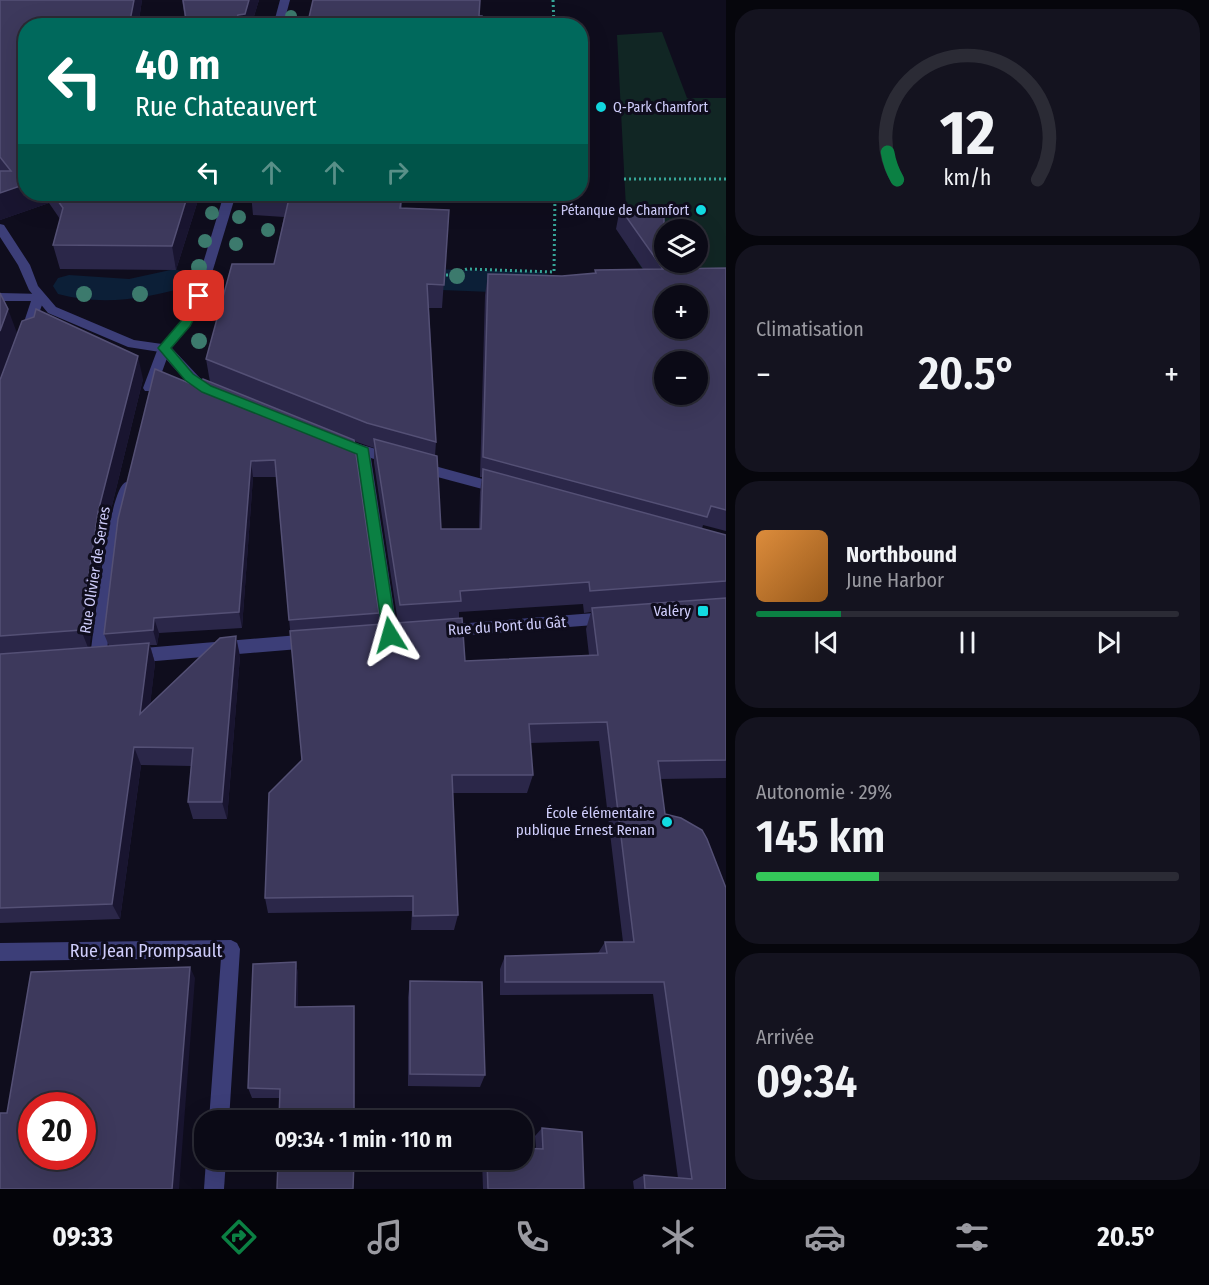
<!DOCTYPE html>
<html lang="fr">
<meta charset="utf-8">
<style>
:root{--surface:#0b0a16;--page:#14131f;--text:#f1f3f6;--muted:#9a9aa1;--line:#2b2b35;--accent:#0b8043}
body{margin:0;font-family:"Fira Sans Condensed",sans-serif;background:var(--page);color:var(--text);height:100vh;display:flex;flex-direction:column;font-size:22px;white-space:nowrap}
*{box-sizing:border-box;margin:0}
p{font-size:20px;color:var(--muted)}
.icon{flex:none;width:33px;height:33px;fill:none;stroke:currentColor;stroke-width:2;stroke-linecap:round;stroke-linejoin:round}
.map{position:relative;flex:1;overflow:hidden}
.details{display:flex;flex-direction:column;gap:9px;padding:9px;background:#06060c;width:483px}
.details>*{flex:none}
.hud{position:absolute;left:18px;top:18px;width:570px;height:183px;border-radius:24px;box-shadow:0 6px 24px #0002,0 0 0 2px var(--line);background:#00695c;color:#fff;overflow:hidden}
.buttons{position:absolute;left:654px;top:219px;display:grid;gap:12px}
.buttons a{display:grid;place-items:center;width:54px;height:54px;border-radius:50%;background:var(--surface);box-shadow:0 6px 24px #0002,0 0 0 2px var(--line);font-size:30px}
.speed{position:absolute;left:18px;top:1092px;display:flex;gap:12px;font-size:30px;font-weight:700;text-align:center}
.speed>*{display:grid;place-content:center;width:78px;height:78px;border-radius:50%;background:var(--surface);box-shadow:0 6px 24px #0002,0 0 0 2px var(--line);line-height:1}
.speed .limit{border:9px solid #d22;background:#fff;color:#111}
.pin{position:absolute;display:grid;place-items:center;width:51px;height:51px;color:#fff;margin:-26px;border-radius:12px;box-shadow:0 3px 9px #0006}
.me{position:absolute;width:66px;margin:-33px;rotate:352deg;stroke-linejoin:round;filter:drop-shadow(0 0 4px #0008)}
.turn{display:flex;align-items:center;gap:21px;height:126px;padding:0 18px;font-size:27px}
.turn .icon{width:78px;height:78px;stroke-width:2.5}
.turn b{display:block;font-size:42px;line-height:51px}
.lanes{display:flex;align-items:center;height:57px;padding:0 18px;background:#0003;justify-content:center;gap:30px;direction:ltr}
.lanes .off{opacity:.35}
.big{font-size:45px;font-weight:600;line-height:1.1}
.details .card{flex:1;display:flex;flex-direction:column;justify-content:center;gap:9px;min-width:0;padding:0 21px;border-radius:24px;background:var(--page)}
.details .dial{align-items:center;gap:0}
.dial svg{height:156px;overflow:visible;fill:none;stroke:var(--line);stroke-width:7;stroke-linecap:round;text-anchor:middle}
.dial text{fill:var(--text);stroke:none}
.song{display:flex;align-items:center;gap:18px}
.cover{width:72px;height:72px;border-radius:9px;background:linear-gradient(135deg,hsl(30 70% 55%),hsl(30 70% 35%))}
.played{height:6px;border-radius:3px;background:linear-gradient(90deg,var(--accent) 20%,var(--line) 20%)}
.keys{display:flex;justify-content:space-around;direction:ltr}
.heat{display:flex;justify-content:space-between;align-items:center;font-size:33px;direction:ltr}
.charge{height:9px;border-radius:4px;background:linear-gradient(90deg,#34c759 29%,var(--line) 0)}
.trip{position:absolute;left:194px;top:1110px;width:339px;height:60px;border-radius:24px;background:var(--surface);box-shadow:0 6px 24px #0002,0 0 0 2px var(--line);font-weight:600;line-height:60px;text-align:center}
.menu{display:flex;height:96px;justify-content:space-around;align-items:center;background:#040409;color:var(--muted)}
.menu .icon{width:42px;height:42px}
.menu .active{color:var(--accent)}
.menu b{font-size:27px;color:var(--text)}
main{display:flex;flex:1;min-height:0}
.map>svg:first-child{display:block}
.green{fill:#112624;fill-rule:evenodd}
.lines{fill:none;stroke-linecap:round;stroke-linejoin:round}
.canal{fill:#0c1f37;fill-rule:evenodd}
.path{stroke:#36a698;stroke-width:3;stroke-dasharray:2 3;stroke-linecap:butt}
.service{fill:#3c3e78;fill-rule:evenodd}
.minor{fill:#3c3e78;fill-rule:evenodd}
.tertiary{fill:#3c3e78;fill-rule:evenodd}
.tree{fill:#3c7a6d}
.wall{fill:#2b2749;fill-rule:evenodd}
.shaded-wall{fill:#191530}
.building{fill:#3d395c;stroke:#545075;stroke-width:1.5;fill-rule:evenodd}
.route{fill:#0b8043;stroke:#07532c;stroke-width:1.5}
.poi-dot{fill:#12dbe2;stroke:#0f0d1d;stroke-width:2}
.labels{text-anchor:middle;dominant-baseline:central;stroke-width:6;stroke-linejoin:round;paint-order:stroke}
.far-poi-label{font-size:14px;fill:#cfcdfb;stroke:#0f0d1d;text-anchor:start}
.street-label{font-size:15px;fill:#cfcdfb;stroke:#0f0d1d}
.poi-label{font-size:15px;fill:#cfcdfb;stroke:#0f0d1d;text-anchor:end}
.near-street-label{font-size:18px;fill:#cfcdfb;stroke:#0f0d1d}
</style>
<main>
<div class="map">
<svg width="726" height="1189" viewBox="0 0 726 1189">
<rect width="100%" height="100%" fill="#0f0d1d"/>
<path class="green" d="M662 32 687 98H726V269L647 276 628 247 617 35ZM664 230H698V262H664Z"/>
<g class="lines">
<g class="canal">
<polygon points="392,268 541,272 552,276 557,283 552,290 541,294 392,288 381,285 376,278 381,271"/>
<path d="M175 269 186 273 191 280 186 287C144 299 101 306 58 294L53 286 58 278 69 275 129 279Z"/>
</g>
<g class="path">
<polyline points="553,0 554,26"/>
<polyline points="624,179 726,179"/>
<polyline points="441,275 450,275 467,269 554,272 555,194"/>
</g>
<polygon class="service" points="363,447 370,452 398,635 395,640 390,642 385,640 382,635 356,452"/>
<g class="minor">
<polygon points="280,0 290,0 283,26 273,26"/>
<polygon points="224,194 236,194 205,296 190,326 170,350 155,391 145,391 143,388 158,348 181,321 193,296"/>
<polygon points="0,293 43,294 45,297 29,340 21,340 19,337 31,301 0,301"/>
<path d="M126 482 133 487 121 535 106 658 104 663 98 665 92 663 90 658C94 633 108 487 126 482Z"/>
<polygon points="231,940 237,943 240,949 229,1120 209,1120 221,958 0,961 0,943"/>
<polygon points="206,1160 226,1160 224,1189 204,1189"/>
</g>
<g class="tertiary">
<path d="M0 224 4 225 30 265 38 286 56 307 134 340 169 345 200 378 225 392 227 395 225 398C204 405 172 366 160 352L128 347 48 313 29 290 18 265 0 237Z"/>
<polygon points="336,437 399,456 401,460 394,465 331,446 329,442"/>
<polygon points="420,462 501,484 508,489 501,494 415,471 413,467 415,463"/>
<polygon points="607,612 612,613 615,618 612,623 607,624 443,637 438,636 435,631 438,626 443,625"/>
<polygon points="311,634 316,636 319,641 316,646 311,648 132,663 126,661 124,656 126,651 132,649"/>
</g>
</g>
<g class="tree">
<circle cx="291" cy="16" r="6"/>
<circle cx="212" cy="213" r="7"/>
<circle cx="239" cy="217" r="7"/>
<circle cx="268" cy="230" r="7"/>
<circle cx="205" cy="241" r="7"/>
<circle cx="236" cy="244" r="7"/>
<circle cx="199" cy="267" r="8"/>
<circle cx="457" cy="276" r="8"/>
<circle cx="189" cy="293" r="8"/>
<circle cx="84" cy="294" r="8"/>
<circle cx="140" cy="294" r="8"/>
<circle cx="199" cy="341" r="8"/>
</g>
<g class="wall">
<polygon points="0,0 142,0 138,26 26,194 200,194 176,270 60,269 53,245 60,219 49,203 0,220"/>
<polygon points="182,0 259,0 251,26 186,26"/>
<path d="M251 194H402V208L449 210 442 308H429L436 442 435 456 441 529H479L480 492 482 477H480L485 295 488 274 562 276 594 274 595 270 643 269 616 229 620 208 666 269 726 268V531L703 525 702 529 726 535V778L660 779 665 814 726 1189H634L633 1181 644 1175 678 1178 653 994 500 995V969L505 956 598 953 605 942H623L599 741 530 743 533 775 527 793H453L458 915 454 930H411L412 911 268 913 265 898 302 760 276 477H253L242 628 159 633 157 645H150L155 663 150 704 240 656 227 819H193L188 802 191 766 141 765 120 919 0 923V380L143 379 105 534 89 647 109 646 104 634 201 388 210 382 206 359 274 264 284 217 253 215ZM354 441 374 448V463L398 623 379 625V613ZM583 604 584 613 591 612 586 629 589 655 465 661 459 618V612Z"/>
<polygon points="296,962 298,975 298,1007 280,1098 252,1098 248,1088"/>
<polygon points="410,981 485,1075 480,1087 408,1086 408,997"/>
<polygon points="542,1128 584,1189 483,1189 482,1160 522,1160 536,1148 535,1136"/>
</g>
<g class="shaded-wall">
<polygon points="134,0 142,0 138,26 129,26"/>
<polygon points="249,0 259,0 251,26 234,26 238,15"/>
<polygon points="26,184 26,194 47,194 49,203 0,220 0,193"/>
<polygon points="188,194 200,194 176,270 172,246"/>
<polygon points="8,309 17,333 0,378 0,331"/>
<polygon points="138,356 143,379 105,534 89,650 81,630 98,512"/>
<polygon points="251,461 253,477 242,628 239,612"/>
<polygon points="154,618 159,633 157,645 153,630"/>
<polygon points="236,636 240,656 227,819 222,802"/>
<polygon points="149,643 155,663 147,733 140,714"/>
<polygon points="134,747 141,765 120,919 112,904"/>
<polygon points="296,962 298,975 298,1019 295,1007"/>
<polygon points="190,967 195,978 179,1189 172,1189"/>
</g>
<g class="building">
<polygon points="0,0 134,0 129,26 26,26 26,184 0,193 0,171 11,171 0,157"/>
<polygon points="183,0 249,0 245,14 238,15 234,26 187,26"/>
<polygon points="313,0 480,0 479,16 482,16 482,26 307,26"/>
<polygon points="53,194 188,194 172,246 53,245 63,208"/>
<polygon points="290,194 402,194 400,208 449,210 444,285 427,284 436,442 367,423 206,359 232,264 274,264"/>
<path d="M620 208 664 213V262H666V269L726 268V510L711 506 707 517 483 457 488 274 562 276 596 273 595 270 663 269ZM664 296H698V328H664ZM664 362H698V394H664Z"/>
<polygon points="0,293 8,309 0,331"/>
<polygon points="36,309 138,356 98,512 81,630 0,636 0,380 22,321 34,317"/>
<polygon points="155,369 201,388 203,379 354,440 379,613 289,620 275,460 251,461 239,612 154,618 153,630 104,634 118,519"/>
<polygon points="374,439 437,456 441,529 481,529 483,469 726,535 726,581 590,591 589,582 460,591 461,601 400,605"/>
<polygon points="726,598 726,760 658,761 665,814 681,818 702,830 707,839 726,888 726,1189 645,1189 644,1175 692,1179 664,982 505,982 505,956 607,953 605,942 634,942 607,722 529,724 533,775 452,775 458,915 413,916 413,896 265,898 269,793 302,760 290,631 462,618 465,661 598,655 592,608"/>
<polygon points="236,636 222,802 188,802 193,748 134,747 112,904 0,908 0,654 149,643 140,714 220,638"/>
<polygon points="296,962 295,1007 354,1006 354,1120 279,1120 280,1089 248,1088 253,964"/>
<path d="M190 967 172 1189H0V1113H7L31 972ZM32 1106H82V1156H32Z"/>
<polygon points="410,981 482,982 485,1075 410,1074"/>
<polygon points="542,1128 582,1132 584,1189 488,1189 487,1160 522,1160 522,1148 543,1149"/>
<polygon points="278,1160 354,1160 353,1189 277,1189"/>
</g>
<polygon class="route" points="199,292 205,296 190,326 171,348 193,374 211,386 368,448 397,635 395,639 385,639 383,635 357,454 202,392 185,380 158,348 181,321 195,294"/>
<g class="poi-dot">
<circle cx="601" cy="107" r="6"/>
<circle cx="701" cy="210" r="6"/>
<rect x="697" y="605" width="12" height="12" rx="3"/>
<circle cx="667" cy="822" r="6"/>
</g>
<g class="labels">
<g class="far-poi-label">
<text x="613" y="107">Q-Park Chamfort</text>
<text x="689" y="210" text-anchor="end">Pétanque de Chamfort</text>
</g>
<g class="street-label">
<text transform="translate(95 570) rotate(-81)">Rue Olivier de Serres</text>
<text transform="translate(507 626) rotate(-4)">Rue du Pont du Gât</text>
</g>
<g class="poi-label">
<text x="691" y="611">Valéry</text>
<text x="655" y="813">École élémentaire<tspan x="655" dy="17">publique Ernest Renan</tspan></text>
</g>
<g class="near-street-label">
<text x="146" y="951">Rue Jean Prompsault</text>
</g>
</g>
</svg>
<div class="buttons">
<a><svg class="icon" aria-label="layers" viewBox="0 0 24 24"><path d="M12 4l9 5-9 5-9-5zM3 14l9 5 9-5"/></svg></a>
<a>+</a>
<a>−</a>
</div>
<div class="speed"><div class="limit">20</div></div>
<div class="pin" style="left:199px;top:296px;background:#d93025"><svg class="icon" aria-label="arrive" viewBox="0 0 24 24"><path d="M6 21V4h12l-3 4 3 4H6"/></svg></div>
<svg class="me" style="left:390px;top:635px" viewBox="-20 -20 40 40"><path d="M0-17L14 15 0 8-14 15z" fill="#0b8043" stroke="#fff" stroke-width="4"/></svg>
<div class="trip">09:34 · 1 min · 110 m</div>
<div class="hud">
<div class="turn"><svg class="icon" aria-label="left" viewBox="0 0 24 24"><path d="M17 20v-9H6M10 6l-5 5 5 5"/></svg><div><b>40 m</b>Rue Chateauvert</div></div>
<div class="lanes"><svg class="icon" aria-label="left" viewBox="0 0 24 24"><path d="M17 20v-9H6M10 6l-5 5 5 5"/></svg><svg class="icon off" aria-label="ahead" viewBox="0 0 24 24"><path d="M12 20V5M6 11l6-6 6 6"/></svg><svg class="icon off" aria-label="ahead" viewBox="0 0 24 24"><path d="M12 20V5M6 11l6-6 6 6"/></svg><svg class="icon off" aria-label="right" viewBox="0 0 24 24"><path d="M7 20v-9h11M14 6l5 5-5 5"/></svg></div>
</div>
</div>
<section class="details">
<div class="card dial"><svg viewBox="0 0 100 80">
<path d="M14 69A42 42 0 1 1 86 69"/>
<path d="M14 69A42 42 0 0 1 9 55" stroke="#0b8043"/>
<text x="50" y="56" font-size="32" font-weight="700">12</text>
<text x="50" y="72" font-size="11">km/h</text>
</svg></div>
<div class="card"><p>Climatisation</p>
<div class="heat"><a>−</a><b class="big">20.5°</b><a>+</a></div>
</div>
<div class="card">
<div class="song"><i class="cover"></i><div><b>Northbound</b><p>June Harbor</p></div></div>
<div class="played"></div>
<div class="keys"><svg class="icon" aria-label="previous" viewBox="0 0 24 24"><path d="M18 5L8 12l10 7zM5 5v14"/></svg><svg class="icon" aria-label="pause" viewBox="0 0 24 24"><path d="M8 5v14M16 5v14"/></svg><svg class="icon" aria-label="next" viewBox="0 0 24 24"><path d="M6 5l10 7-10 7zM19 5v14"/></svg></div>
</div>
<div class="card"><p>Autonomie · 29%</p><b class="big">145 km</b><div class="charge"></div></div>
<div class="card"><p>Arrivée</p><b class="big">09:34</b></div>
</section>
</main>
<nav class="menu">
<b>09:33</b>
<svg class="icon active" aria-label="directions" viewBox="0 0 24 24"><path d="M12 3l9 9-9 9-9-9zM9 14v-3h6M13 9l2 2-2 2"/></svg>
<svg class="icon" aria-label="music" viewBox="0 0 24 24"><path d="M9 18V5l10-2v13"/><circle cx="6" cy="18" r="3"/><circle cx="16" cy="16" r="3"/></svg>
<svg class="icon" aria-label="phone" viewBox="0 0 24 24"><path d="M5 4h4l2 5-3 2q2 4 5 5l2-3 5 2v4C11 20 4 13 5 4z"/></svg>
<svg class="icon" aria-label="climate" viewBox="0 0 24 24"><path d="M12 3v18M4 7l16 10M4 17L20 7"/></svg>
<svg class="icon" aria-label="car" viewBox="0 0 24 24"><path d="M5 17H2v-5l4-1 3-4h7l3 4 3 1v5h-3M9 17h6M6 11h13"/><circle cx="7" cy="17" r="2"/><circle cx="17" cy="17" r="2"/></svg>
<svg class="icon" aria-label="filters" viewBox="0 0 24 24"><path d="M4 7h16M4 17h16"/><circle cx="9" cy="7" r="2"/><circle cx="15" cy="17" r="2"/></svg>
<b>20.5°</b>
</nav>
